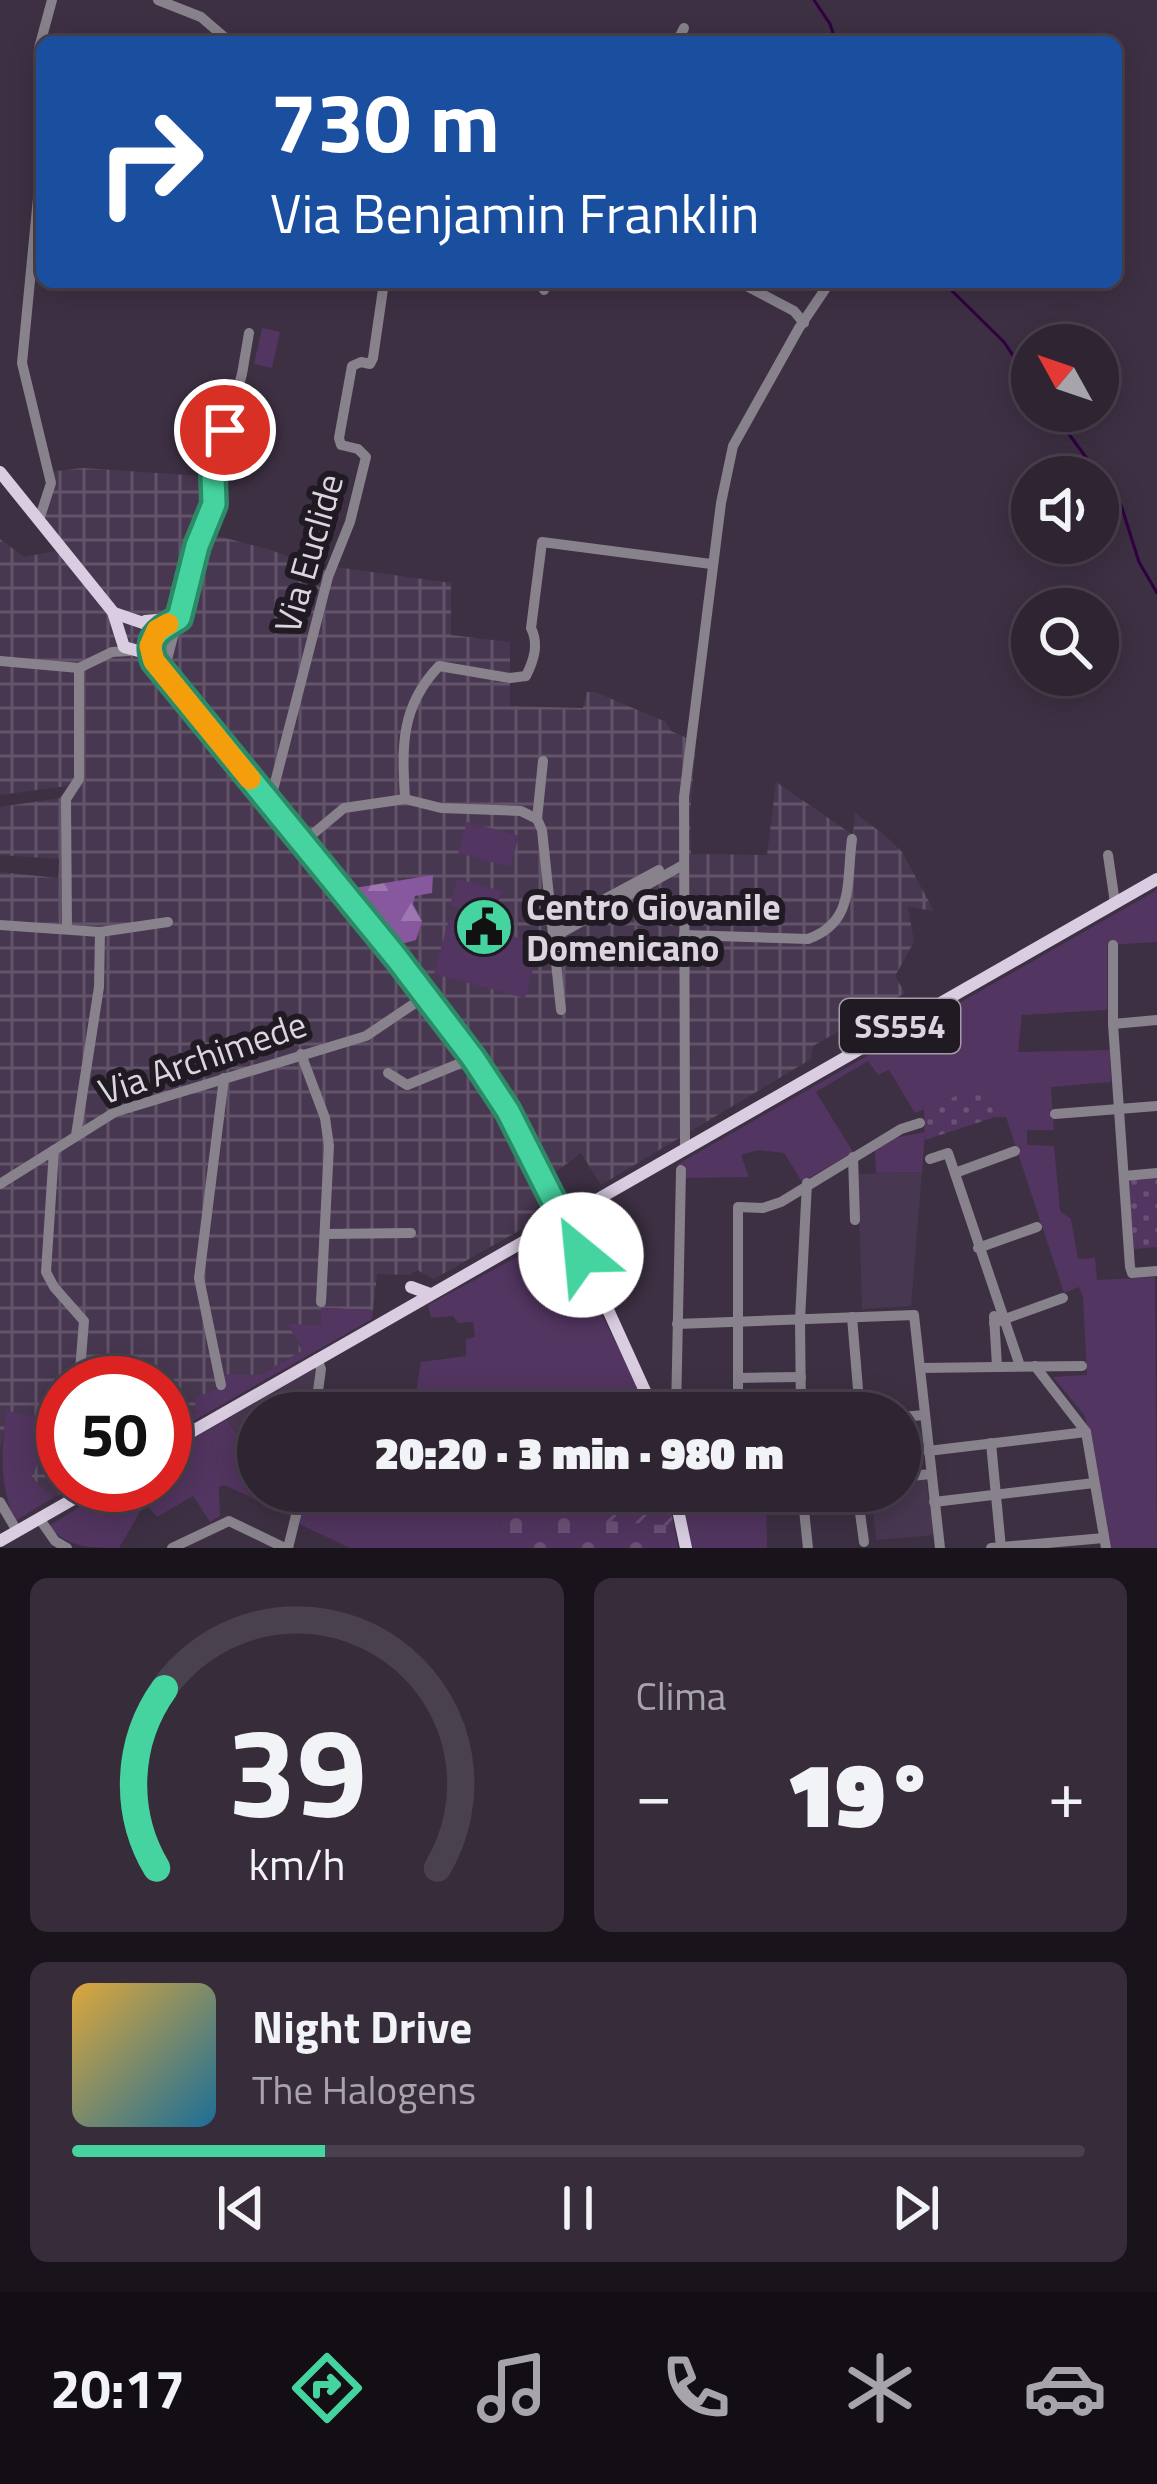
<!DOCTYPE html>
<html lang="it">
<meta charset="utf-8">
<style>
:root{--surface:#2e2432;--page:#362c3a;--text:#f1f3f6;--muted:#a7a4ac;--line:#49414d;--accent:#45d49f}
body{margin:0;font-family:"Titillium Web",sans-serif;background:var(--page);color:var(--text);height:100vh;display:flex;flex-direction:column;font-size:45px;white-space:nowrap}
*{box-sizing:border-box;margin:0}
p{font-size:39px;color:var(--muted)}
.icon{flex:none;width:66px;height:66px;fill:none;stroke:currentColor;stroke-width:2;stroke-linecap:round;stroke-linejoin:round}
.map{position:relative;height:1548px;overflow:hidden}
.sheet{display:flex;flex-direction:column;gap:30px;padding:30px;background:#19141c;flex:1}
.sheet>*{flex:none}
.top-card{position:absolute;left:36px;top:36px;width:1086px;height:252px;border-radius:18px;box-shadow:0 6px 30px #0003,0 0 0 3px var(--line);background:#1a4fa0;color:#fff;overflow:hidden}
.needle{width:78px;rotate:310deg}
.buttons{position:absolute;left:1011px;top:324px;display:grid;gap:24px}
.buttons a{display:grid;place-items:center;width:108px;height:108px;border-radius:50%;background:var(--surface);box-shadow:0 6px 30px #0003,0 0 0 3px var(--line);font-size:60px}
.speed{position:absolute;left:36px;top:1356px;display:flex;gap:24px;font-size:60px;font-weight:700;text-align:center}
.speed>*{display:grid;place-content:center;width:156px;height:156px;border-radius:50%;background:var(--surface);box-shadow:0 6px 30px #0003,0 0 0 3px var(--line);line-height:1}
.speed .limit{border:18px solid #d22;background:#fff;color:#111}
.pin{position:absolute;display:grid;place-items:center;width:102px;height:102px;color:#fff;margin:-51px;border:6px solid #fff;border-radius:50%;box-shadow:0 3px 12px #0007}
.me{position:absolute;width:132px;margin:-66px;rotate:332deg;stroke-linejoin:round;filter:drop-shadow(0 0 9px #0008)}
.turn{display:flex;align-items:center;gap:42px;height:252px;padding:0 36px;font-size:54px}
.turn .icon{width:156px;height:156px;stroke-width:2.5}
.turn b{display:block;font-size:84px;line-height:102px}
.big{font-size:90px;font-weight:800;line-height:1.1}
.sheet .widget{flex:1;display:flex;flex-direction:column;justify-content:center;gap:18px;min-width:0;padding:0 42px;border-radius:18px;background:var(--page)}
.sheet .dial{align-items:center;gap:0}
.dial svg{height:312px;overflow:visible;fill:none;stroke:var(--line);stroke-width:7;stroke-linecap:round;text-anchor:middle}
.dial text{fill:var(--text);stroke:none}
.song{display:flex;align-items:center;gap:36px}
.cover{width:144px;height:144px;border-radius:18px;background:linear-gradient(135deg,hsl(40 70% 55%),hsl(200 70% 35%))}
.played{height:12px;border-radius:6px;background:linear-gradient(90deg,var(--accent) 25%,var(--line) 25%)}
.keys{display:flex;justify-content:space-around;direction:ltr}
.heat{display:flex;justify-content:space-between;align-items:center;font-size:66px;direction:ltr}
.sheet .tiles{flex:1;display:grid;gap:30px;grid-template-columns:1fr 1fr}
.widget:last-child{grid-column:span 2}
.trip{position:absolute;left:237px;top:1392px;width:684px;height:120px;border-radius:60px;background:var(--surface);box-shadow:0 6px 30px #0003,0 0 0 3px var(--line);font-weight:800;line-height:120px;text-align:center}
.menu{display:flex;height:192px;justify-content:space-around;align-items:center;background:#120e14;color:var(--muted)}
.menu .icon{width:84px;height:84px}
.menu .on{color:var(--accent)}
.menu b{font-size:54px;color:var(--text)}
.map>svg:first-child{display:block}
.built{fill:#483750}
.industrial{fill:url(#industrial-grid)}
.grass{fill:#523560}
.forest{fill:url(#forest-firs)}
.cemetery{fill:url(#cemetery-stones)}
.park{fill:url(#park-dots)}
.garden{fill:url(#garden-furrows)}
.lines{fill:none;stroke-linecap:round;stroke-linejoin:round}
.stream{stroke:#310042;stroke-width:3}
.minor{stroke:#88828c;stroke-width:10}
.major{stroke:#dacde2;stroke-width:12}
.route-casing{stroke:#2d8a67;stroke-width:30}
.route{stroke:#45d49f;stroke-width:21}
.slow{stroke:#f59e0b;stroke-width:21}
.labels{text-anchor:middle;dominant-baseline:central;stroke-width:12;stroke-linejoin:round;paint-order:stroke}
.shield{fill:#201b23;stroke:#a49ca7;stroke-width:3}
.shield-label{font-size:33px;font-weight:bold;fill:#dcd4e0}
.street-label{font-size:36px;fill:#dcd4e0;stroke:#201b23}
.poi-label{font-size:36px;font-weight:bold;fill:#dcd4e0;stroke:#201b23;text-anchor:start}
</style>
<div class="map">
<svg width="1157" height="1548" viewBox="0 0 1157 1548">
<defs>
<pattern id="industrial-grid" width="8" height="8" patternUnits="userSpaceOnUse" patternTransform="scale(3)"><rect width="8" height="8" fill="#483750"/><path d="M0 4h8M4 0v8" fill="none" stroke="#625369"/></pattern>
<pattern id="forest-firs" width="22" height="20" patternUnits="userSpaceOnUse" patternTransform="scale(3)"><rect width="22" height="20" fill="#87589d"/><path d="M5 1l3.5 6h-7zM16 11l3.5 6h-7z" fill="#9d77af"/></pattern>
<pattern id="cemetery-stones" width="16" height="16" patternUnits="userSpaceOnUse" patternTransform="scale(3)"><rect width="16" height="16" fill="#523560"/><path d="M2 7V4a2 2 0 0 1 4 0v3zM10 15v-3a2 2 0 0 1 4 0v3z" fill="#6a5176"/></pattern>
<pattern id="park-dots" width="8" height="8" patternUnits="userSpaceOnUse" patternTransform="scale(3)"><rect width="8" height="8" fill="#523560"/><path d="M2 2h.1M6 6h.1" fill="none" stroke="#6a5176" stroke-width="1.8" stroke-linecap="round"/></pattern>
<pattern id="garden-furrows" width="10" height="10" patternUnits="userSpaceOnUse" patternTransform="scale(3)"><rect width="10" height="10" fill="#523560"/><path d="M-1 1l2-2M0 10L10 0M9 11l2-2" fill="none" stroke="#6a5176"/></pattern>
</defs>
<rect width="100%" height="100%" fill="#3d3043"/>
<g class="built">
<polygon points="922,1172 911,1306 862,1309 858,1174"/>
<polygon points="321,1365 314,1413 258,1413 258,1491 303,1491 298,1520 250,1497 238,1434 227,1419"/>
<polygon points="926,1479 934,1535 876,1540 871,1491 900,1491 900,1481"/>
</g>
<polygon class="industrial" points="83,468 217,477 219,497 210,534 271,550 323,570 336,567 451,583 451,635 510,642 510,706 583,708 587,692 595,692 666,722 671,731 696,742 690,814 691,854 767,855 776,782 853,835 855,813 887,837 902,852 934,911 908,907 914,942 895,976 905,993 813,1046 811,1059 601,1185 581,1153 537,1186 538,1206 522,1229 434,1279 417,1270 409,1275 377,1274 373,1310 322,1308 321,1325 289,1325 302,1351 260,1375 225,1386 197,1412 165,1432 165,1383 63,1383 63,1485 76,1485 53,1498 31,1477 59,1423 8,1411 0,1450 0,872 58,878 59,859 0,855 0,807 60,798 67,786 0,795 0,539 24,557 56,551 41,511 48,472"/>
<g class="grass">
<polygon points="262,328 280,332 272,368 254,364"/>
<polygon points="467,822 519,836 510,867 458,853"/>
<polygon points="457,879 502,891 494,918 450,905"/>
<polygon points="1157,890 1157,942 1107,945 1107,1010 1022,1015 1018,1052 1110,1050 1111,1082 1051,1087 1054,1130 1027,1130 1027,1145 1054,1146 1060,1211 1071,1219 1078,1259 1095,1258 1097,1280 1155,1277 1157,1548 1110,1548 1085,1416 1053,1377 1087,1375 1083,1298 1079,1287 1064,1293 1006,1117 995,1117 984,1086 915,1113 889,1070 878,1075 868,1061 816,1092 853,1152 802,1182 784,1153 758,1150 741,1155 749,1177 685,1178 685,1165 678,1168 678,1164"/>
<polygon points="449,919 540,944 525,998 434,974"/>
<polygon points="925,1132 922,1172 876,1173 875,1149 894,1138"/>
<polygon points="557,1240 566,1246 637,1384 647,1413 342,1413 346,1394 415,1398 421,1362 466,1356 466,1339 475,1337 473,1322 458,1323 453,1316 431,1318 428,1305 543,1243"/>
<polygon points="321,1308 373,1310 372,1319 165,1437 165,1432 197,1412 194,1398 225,1386 224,1374 260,1375 302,1351 288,1324 321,1325"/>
<path d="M7 1411 59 1422 31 1477 53 1498 15 1521C0 1486 0 1450 7 1411Z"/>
<path d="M227 1419 237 1434 250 1497 224 1485 219 1487 220 1516 210 1522 193 1496 157 1517 145 1503 119 1548C89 1548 68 1548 49 1526L114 1485H165V1455Z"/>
<polygon points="305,1491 504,1491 498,1548 350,1548 301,1525 298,1520"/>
<polygon points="679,1491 766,1491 767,1548 692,1548"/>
</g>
<polygon class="forest" points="433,875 432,893 415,896 413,904 422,921 416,940 394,946 348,889"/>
<polygon class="cemetery" points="504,1491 611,1491 609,1520 674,1526 678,1548 498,1548"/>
<g class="park">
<polygon points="984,1085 995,1117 925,1140 924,1109"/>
<polygon points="1157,1176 1157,1247 1134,1249 1128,1178"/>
</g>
<polygon class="garden" points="611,1491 667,1491 674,1526 609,1521"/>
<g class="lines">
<g class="stream">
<polyline points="814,0 830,24 836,42"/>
<polyline points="943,282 1004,342 1032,384"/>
<polyline points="1052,411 1121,505 1139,562 1157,593"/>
</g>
<g class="minor">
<polyline points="158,0 201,17 230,42"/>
<polyline points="677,42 684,28"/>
<polyline points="739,282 794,311 804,323"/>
<polyline points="544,290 547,282"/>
<polyline points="39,520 51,483 22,363 41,167 39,48 52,0"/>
<polyline points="0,661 79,668 112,652 129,651"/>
<polyline points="166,663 197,546 214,504 213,475 242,374 249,333"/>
<polyline points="543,761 537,819 542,830 561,1010"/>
<path d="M405 799C402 747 400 707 439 666L510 678 526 676C534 660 539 644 531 628L542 542 711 564"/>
<polyline points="270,802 328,577 350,522 366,457 358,449 341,445 339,438 352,366 361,362 370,364 373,358 384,282"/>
<polyline points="302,843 344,808 405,799 441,808 521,811 537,819"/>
<polyline points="1108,855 1115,903"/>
<polyline points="0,925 100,932 168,922"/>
<polyline points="553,927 659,870"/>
<polyline points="67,929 66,799 79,779 79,668"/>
<path d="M684 935 808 939C855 922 846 883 852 839"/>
<polyline points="554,937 683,865"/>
<polyline points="1113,945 1113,1024 1130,1267 1132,1273 1157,1271"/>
<polyline points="1113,1024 1157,1020"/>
<polyline points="301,1054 325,1118 329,1146 321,1302"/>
<polyline points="388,1073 407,1085 473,1058"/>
<polyline points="1055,1114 1157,1106"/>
<polyline points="76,1135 99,987 100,932"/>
<polyline points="54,1150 46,1272 54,1287 84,1321 79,1383"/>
<polyline points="685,1150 684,797 721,503 733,446 799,328 830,282"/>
<polyline points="853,1157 855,1220"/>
<polyline points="930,1159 948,1153 1020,1366"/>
<polyline points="955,1173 1015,1151"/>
<polyline points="1124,1176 1157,1173"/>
<polyline points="0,1184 115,1112 366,1036 427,995"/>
<polyline points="325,1234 411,1233"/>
<polyline points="978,1248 1037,1227"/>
<polyline points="994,1316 997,1366"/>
<polyline points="852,1317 860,1413"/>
<polyline points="994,1323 1063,1298"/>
<polyline points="677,1324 914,1315 940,1548"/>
<polyline points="1035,1366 1086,1432 1106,1548"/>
<polyline points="920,1368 1082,1366"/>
<polyline points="738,1378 801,1377"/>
<polyline points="221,1385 199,1278 224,1078"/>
<polyline points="315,1413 321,1369 317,1359"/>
<polyline points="676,1413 681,1170"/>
<polyline points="738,1413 738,1207 763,1208 781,1202 901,1129 920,1123"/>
<polyline points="801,1413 800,1320 807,1183"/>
<polyline points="900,1417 925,1415"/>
<polyline points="991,1443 1001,1548"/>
<polyline points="928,1451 1086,1432"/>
<polyline points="900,1477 931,1474"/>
<polyline points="802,1491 808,1548"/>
<polyline points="857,1491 864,1542"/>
<polyline points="0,1502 17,1531"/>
<polyline points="934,1502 1094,1483"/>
<polyline points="39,1518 55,1541 67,1548"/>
<polyline points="172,1548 229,1521 285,1548"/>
<polyline points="288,1548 302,1491"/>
<polyline points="991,1548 1104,1538"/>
</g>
<g class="major">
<polyline points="0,472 113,612 124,647 142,652 154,661 396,957 475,1060 508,1111 579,1246 655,1413"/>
<polyline points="114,613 149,625 151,643 142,652"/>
<polyline points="145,621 179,618"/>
<polyline points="577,1239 576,1227 596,1201"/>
<polyline points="411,1287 430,1294"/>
<polyline points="165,1447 1157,879"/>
<polyline points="674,1491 686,1548"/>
<polyline points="0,1541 98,1485"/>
</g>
</g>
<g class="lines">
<g class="route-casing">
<path id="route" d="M225 430 213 475 214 504 197 546 179 618C160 630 145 636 154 661L396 957 473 1058 508 1111 581 1255"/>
</g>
<use href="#route" class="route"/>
<polyline class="slow" points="168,624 157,630 150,646 154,661 250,779"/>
</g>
<defs>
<g id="civic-disc" transform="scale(3)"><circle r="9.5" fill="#45d49f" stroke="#201b23"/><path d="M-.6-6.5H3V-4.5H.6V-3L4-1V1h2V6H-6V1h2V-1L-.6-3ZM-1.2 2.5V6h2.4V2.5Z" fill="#111"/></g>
</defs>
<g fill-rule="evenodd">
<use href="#civic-disc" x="484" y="927"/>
</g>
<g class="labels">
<rect class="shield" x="840" y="999" width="120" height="54" rx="9"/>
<g class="shield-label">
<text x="900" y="1026">SS554</text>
</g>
<g class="street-label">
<text transform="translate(308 553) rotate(-74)">Via Euclide</text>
<text transform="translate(202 1057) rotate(-19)">Via Archimede</text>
</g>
<g class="poi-label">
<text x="526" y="906">Centro Giovanile<tspan x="526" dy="41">Domenicano</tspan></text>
</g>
</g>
</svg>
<div class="buttons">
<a><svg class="needle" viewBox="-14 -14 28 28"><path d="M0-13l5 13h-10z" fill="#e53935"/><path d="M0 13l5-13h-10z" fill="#a7a4ac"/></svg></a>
<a><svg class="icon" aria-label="sound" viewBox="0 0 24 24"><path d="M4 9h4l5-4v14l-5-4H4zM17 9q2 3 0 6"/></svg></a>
<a><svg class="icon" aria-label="search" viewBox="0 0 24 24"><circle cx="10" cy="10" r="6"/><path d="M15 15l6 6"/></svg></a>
</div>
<div class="speed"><div class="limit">50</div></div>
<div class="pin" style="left:225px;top:430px;background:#d93025"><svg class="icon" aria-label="arrive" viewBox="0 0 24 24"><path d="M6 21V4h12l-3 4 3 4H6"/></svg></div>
<svg class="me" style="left:581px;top:1255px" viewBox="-20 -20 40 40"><circle r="19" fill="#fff"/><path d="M0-13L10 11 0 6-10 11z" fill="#45d49f"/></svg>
<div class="trip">20:20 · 3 min · 980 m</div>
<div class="top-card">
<div class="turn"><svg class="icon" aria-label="right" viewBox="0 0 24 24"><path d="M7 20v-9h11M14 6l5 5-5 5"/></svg><div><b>730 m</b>Via Benjamin Franklin</div></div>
</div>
</div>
<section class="sheet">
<div class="tiles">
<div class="widget dial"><svg viewBox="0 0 100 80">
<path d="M14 69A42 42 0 1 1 86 69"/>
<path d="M14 69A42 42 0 0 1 16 23" stroke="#45d49f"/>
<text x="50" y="56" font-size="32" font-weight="700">39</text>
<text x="50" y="72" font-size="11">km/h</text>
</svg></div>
<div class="widget"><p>Clima</p>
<div class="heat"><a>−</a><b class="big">19°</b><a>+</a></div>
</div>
<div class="widget">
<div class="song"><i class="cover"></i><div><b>Night Drive</b><p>The Halogens</p></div></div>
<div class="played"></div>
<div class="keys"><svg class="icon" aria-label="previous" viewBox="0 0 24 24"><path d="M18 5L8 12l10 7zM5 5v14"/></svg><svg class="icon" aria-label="pause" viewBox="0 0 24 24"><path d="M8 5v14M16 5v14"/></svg><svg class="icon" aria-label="next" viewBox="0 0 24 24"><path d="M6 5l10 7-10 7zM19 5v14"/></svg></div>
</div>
</div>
</section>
<nav class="menu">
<b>20:17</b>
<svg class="icon on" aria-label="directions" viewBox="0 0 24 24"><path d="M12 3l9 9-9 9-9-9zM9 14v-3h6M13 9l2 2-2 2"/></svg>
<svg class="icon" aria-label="music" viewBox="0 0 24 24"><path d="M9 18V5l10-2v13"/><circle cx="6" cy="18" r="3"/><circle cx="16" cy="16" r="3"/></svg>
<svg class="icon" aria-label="phone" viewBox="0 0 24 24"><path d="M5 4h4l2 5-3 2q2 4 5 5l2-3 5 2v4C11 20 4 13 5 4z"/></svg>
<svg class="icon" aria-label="climate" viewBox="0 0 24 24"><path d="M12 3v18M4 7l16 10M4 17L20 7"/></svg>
<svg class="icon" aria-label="car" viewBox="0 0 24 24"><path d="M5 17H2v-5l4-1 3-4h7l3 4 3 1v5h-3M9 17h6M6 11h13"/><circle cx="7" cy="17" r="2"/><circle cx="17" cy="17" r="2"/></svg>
</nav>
